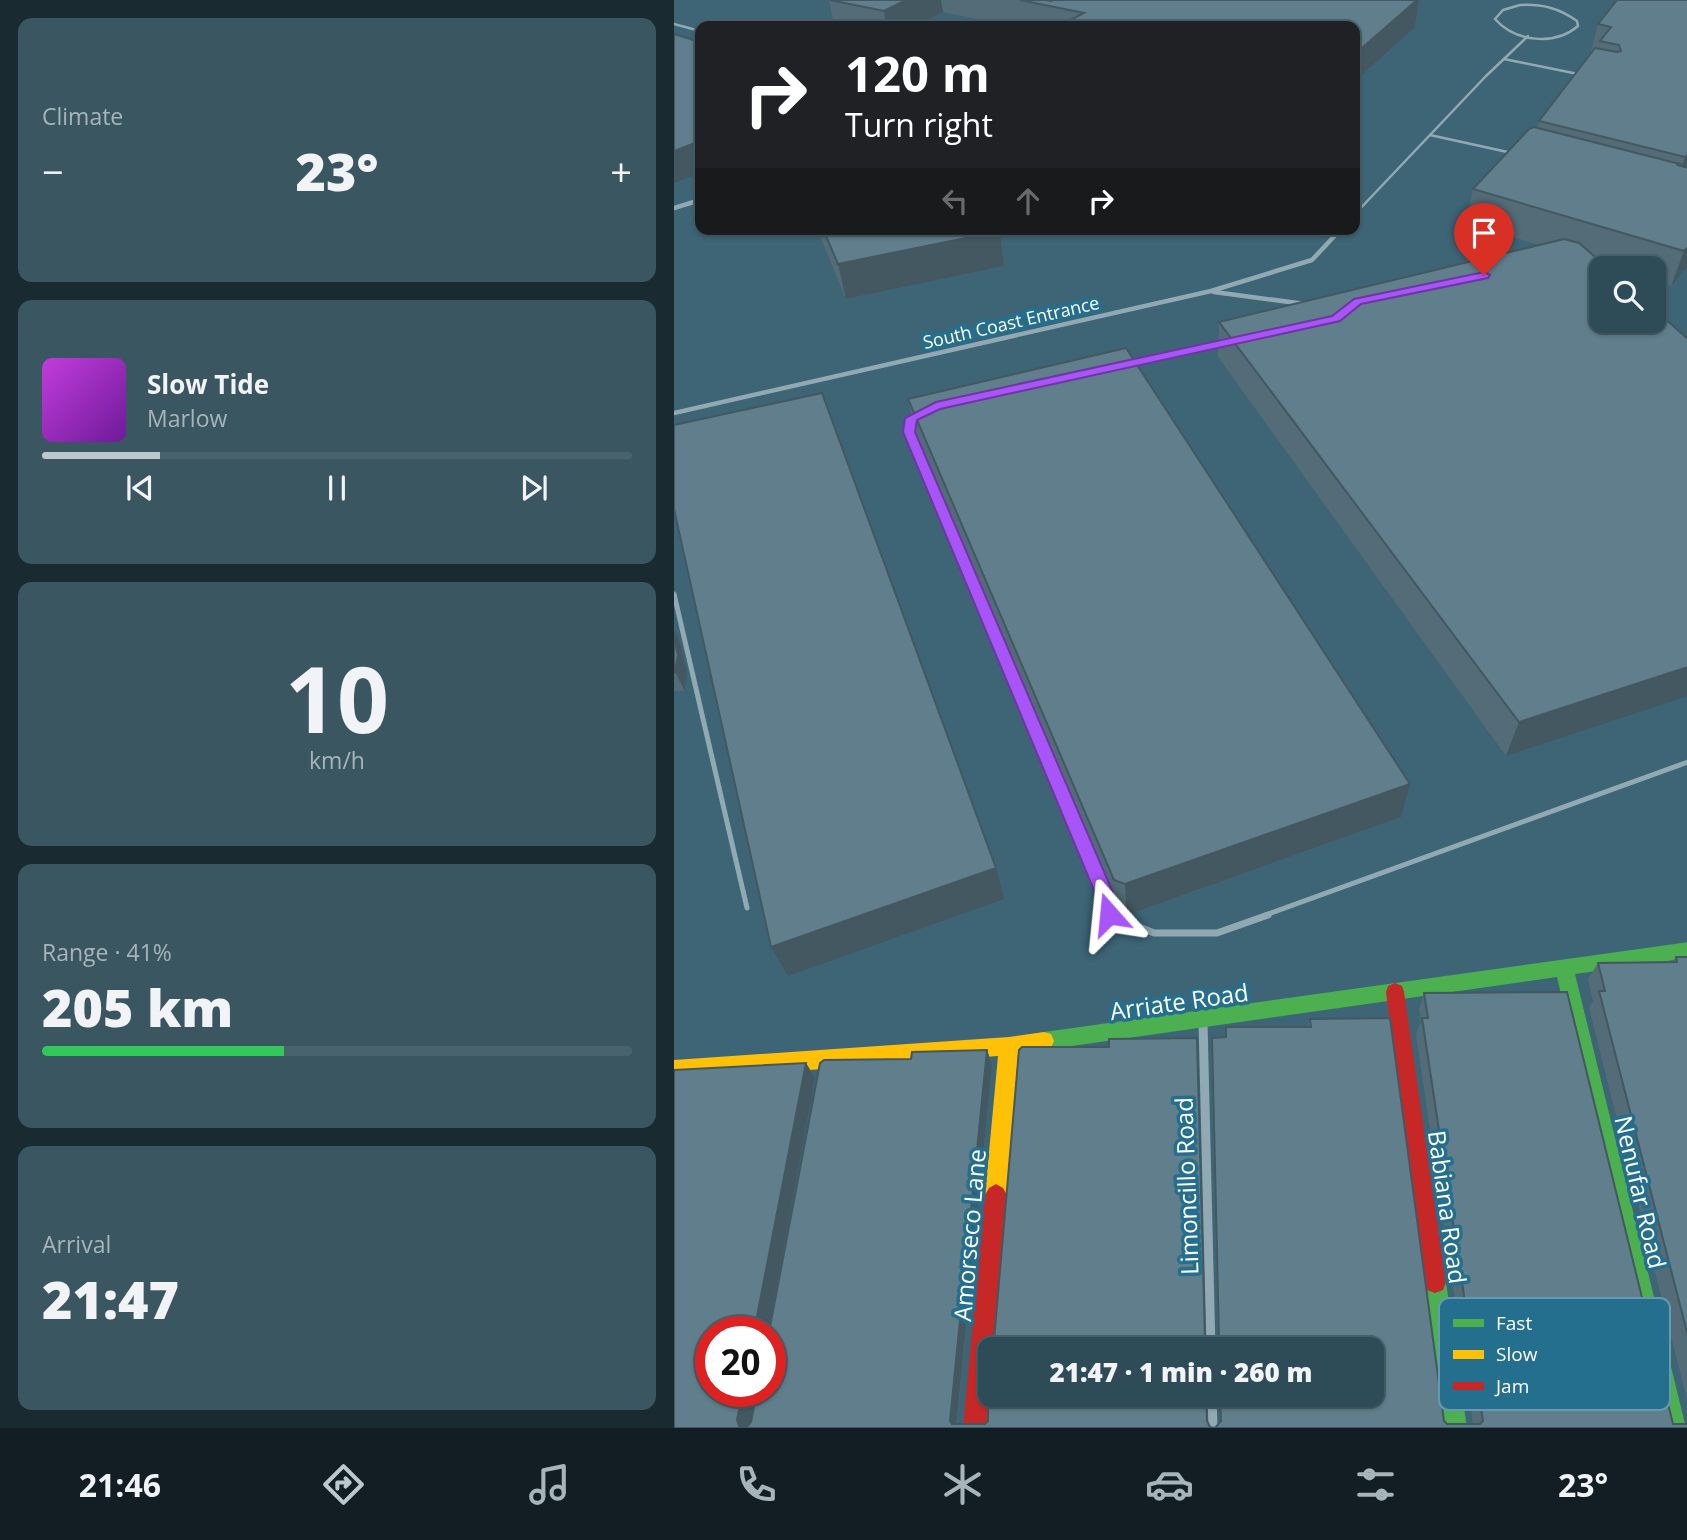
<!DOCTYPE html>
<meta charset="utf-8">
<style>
:root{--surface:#2e4c58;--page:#3a5661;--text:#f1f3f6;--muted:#a7b4ba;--line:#49636e;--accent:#bbc9cf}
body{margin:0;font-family:"Open Sans",sans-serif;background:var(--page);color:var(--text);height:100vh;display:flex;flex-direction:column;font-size:26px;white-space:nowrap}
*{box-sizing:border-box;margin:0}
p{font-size:23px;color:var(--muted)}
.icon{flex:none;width:38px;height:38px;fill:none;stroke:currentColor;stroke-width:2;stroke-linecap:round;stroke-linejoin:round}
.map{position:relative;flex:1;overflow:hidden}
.sheet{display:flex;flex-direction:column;gap:18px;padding:18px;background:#192a30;width:674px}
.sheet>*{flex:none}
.hud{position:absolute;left:21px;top:21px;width:665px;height:214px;border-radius:14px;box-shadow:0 2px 5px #0004,0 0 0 2px var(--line);background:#202124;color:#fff;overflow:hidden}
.controls{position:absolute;left:915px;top:256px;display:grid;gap:14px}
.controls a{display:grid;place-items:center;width:77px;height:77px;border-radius:14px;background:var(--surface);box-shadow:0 2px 5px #0004,0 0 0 2px var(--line);font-size:35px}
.speed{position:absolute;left:21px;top:1316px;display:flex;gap:14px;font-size:35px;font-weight:700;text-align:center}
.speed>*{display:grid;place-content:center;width:91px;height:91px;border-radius:50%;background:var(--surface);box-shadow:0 2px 5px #0004,0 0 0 2px var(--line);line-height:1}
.speed .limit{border:10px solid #d22;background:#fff;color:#111}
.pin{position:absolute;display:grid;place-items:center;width:60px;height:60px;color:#fff;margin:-72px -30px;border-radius:50% 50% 50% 0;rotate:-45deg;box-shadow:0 0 7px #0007}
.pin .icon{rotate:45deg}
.me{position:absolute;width:77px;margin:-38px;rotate:342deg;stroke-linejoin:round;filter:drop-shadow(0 0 5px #0008)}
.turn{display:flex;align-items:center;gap:24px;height:147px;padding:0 35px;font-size:32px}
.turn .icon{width:91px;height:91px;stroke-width:2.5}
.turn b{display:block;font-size:49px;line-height:60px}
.lanes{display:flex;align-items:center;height:66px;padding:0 35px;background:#0003;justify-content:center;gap:35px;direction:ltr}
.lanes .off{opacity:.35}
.big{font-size:52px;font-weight:800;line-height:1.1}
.sheet .card{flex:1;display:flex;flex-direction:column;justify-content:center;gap:10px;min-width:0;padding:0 24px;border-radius:14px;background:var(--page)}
.sheet .dial{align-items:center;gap:0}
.dial b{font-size:91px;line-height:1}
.song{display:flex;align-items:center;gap:21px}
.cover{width:84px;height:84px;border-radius:10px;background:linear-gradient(135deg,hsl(290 70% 55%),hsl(280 70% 35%))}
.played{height:7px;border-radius:4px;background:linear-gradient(90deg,var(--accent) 20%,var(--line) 20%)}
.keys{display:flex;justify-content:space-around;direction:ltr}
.heat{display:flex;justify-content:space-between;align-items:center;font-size:38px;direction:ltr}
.charge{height:10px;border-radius:5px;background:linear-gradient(90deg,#34c759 41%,var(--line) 0)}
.trip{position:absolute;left:304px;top:1337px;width:406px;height:70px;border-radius:14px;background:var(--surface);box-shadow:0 2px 5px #0004,0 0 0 2px var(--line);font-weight:800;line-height:70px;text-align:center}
.menu{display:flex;height:112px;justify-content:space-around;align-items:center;background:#121e23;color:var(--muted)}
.menu .icon{width:49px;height:49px}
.menu .on{color:var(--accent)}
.menu b{font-size:32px;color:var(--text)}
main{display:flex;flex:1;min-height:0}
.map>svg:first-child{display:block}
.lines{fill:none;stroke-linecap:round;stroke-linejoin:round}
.lane-far3{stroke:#91a9b2;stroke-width:2.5}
.lane-far2{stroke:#91a9b2;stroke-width:4.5}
.lane-far1{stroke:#91a9b2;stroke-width:5}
.lane{stroke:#91a9b2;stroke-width:7}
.street-far1{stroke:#91a9b2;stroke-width:4.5}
.street{stroke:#91a9b2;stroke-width:9}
.fast{fill:#4caf50;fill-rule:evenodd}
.slow{fill:#ffc107;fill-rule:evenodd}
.jam{fill:#c62828;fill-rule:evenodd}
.wall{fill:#536c78;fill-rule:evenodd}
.shaded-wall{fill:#435861}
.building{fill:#607e8b;stroke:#435861;stroke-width:2;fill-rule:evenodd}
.route{fill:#a855f7;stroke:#6d37a1;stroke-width:2}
.labels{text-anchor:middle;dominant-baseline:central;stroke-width:7;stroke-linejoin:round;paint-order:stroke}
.far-street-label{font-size:18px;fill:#fff;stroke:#256f8e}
.near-street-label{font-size:24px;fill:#fff;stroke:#256f8e}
.key{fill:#256f8e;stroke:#669ab0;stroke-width:2}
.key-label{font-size:19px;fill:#fff}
</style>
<main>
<section class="sheet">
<div class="card"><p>Climate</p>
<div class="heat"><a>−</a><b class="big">23°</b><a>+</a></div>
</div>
<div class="card">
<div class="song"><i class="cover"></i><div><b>Slow Tide</b><p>Marlow</p></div></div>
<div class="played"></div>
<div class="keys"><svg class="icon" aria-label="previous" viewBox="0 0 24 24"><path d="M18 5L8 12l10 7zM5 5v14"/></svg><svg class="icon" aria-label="pause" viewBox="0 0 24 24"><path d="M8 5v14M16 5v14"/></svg><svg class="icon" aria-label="next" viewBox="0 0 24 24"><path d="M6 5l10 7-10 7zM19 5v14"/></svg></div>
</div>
<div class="card dial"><b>10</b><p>km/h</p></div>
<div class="card"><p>Range · 41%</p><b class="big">205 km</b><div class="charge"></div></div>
<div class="card"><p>Arrival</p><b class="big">21:47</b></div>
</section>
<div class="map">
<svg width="1014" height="1428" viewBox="0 0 1014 1428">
<rect width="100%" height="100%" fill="#3d6576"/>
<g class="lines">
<g class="lane-far3">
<path d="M846 5C868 4 885 8 903 21L904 26C881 46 841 42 821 19L829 10Z"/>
<polyline points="0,24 26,31"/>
<polyline points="830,59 909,75"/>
<polyline points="756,135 838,153"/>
<polyline points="681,214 812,76 854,36"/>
</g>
<g class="lane-far2">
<polyline points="540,292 631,304"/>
<polyline points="456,363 549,343"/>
<polyline points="0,413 537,291 638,260 667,229"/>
<polyline points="243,415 237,418 235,432 275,526"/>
</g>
<g class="lane-far1">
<polyline points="274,524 431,895 435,914 441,916"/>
<polyline points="0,594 73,908"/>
<polyline points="589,916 1014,762"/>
</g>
<polyline class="lane" points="437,915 480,933 543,933 594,915"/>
<polyline class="street-far1" points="0,208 26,200"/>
<g class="street">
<polyline points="529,1022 537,1349"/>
<polyline points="538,1395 539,1428"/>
</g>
<g class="fast">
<polygon points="1014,942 1014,958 901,974 1012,1428 988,1428 883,977 370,1050 363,1048 360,1041 363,1034 370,1032"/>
<polygon points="761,1271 769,1274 772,1282 793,1428 769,1428 750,1282 753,1274"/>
</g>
<polygon class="slow" points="370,1032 377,1034 380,1041 377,1048 344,1054 333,1195 329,1202 322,1206 315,1202 311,1195 324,1056 0,1080 0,1060 335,1037"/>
<g class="jam">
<polygon points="721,983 728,986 730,992 772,1282 769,1290 761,1293 753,1290 750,1282 712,992 714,986"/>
<polygon points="322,1184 329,1188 333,1195 319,1349 317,1349 313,1428 289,1428 311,1195 315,1188"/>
</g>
</g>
<g class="wall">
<polygon points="155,0 745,0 741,27 336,26 269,12 242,26 160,26"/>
<polygon points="1014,0 1014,266 997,286 980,280 980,268 939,268 931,265 1014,339 832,756 544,357 545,322 865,245 792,223 799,189 863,128 865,121 916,55 924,24"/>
<polygon points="143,229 324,229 326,231 330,266 172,299"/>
<polygon points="234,399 727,817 453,915 443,911 241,435"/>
<polygon points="0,630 6,642 13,674 11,691 0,691"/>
<polygon points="1002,957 1014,957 1014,1404 915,1007 919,1001 914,979 924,963 998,962"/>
<path d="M893 992 999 1424H1014V1428H0V1070L132 1063 141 1078 94 1332H37V1391H83L77 1422 83 1391H96V1332H95L146 1063 150 1060 237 1059 238 1052 313 1050 318 1065 283 1424H311L314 1421V1343L320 1340 345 1050 348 1047H435V1039L523 1038 531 1340 534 1346 539 1347 544 1341 537 1053 538 1038 551 1037 552 1027H634L636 1019 716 1018 770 1421 773 1424H799L742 1034 747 1022 745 1009 750 993ZM317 1349H698V1395H545L546 1423 541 1428 536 1427 533 1421 532 1395H317Z"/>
</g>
<g class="shaded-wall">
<polygon points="232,0 267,0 269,12 242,26 212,26 210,11"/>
<polygon points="743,0 745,0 741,27 681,81 681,54"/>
<polygon points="26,141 26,173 0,183 0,151"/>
<polygon points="1014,154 1014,172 1000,190 1011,157"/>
<polygon points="326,231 330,266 172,299 164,264"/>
<polygon points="1014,247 1014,266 997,286 1010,251"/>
<polygon points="0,630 6,642 13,674 11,691 1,672"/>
<polygon points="1014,667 1014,696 832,756 845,722"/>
<polygon points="736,784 727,817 453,915 451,884"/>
<polygon points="322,868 330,899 114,976 97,947"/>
<polygon points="313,1050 318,1065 282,1428 276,1421"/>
<polygon points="132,1063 141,1078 94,1332 80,1332"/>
<polygon points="69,1391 83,1391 76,1427 69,1428 65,1426 63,1420"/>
</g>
<g class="building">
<polygon points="156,0 232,0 210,11"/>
<polygon points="346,0 371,0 377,1 379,0 743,0 681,54 681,26 385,26 410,13"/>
<polygon points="943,0 1014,0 1014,154 1011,157 865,121 921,48 943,52 947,51 945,45 926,41 937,27 924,24"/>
<polygon points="0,34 26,42 26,141 0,151"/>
<polygon points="860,127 1006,164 1004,165 1014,168 1014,247 1010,251 799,189 855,129"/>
<polygon points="149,229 324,229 326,231 164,264"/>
<polygon points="890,239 905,243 934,268 928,268 928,320 980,320 980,309 1014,339 1014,667 845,722 545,322"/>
<polygon points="452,348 736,784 451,884 440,880 234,399"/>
<polygon points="148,393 322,868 97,947 0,509 0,425"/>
<polygon points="0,639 4,655 1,672 0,672"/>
<polygon points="1002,957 1014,957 1014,1336 925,991 931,991 924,963 1003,962"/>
<path d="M893 992 999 1424H1014V1428H0V1070L132 1063 80 1332H37V1391H69L63 1420 65 1426 72 1428 77 1422 83 1391H96V1332H95L146 1063 150 1060 237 1059 238 1052 313 1050 276 1421 278 1424H311L314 1421V1343L320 1340 345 1050 348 1047H435V1039L523 1038 531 1340 534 1346 539 1347 545 1340 538 1038 552 1037V1027H637L636 1019 716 1018 770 1421 773 1424H806L809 1421 748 1018H754L750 993ZM317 1349H698V1395H546L547 1421 541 1428 536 1427 533 1421 532 1395H317Z"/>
</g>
<polygon class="route" points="810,272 816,275 814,278 687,304 666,321 266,409 243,420 241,432 440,895 444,914 441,919 435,922 429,919 422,895 229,432 231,418 262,402 658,316 680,299"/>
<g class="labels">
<g class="far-street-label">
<text transform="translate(337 322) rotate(-13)">South Coast Entrance</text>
</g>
<g class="near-street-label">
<text transform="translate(505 1001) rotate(-8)">Arriate Road</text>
<text transform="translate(512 1186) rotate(-92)">Limoncillo Road</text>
<text transform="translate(967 1192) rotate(77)">Nenufar Road</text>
<text transform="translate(774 1207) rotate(82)">Babiana Road</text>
<text transform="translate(295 1235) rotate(-85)">Amorseco Lane</text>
</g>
</g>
<rect x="765" y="1298" width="231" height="112" rx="10" class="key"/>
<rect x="779" y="1319" width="31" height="8" fill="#4caf50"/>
<rect x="779" y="1350" width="31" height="9" fill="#ffc107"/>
<rect x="779" y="1382" width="31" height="8" fill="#c62828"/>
<g class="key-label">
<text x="822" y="1330">Fast</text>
<text x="822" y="1361">Slow</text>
<text x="822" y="1393">Jam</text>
</g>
</svg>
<div class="controls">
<a><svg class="icon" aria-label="search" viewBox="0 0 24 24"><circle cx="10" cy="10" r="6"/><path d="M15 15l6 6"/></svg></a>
</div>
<div class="speed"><div class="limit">20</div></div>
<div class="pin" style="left:810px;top:275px;background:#d93025"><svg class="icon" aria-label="arrive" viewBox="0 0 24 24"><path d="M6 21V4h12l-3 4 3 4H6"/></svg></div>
<svg class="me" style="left:435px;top:914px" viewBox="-20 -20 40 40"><path d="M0-17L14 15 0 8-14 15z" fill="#a855f7" stroke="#fff" stroke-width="4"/></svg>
<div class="trip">21:47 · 1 min · 260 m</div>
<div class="hud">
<div class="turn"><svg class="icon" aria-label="right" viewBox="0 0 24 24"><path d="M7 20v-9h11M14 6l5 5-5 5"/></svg><div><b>120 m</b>Turn right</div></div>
<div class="lanes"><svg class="icon off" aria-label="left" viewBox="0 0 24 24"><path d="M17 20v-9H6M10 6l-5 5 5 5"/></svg><svg class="icon off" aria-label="ahead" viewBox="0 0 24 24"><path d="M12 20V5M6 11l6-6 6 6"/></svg><svg class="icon" aria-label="right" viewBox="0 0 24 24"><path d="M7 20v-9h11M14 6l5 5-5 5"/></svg></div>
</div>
</div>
</main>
<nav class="menu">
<b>21:46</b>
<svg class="icon on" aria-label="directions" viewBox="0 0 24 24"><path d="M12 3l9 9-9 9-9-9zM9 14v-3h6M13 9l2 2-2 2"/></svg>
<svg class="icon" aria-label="music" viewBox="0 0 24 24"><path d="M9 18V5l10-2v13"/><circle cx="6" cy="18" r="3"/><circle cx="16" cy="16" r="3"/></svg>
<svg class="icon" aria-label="phone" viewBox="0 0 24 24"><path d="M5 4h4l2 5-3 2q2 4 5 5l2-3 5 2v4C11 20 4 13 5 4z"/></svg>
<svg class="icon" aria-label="climate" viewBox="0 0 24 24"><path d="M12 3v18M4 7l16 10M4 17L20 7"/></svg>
<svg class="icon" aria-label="car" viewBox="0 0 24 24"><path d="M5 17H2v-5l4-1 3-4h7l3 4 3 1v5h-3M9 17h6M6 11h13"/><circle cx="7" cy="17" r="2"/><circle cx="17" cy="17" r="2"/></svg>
<svg class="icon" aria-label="filters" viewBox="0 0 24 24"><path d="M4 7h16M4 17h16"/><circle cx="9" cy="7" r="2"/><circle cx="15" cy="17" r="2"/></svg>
<b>23°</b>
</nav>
